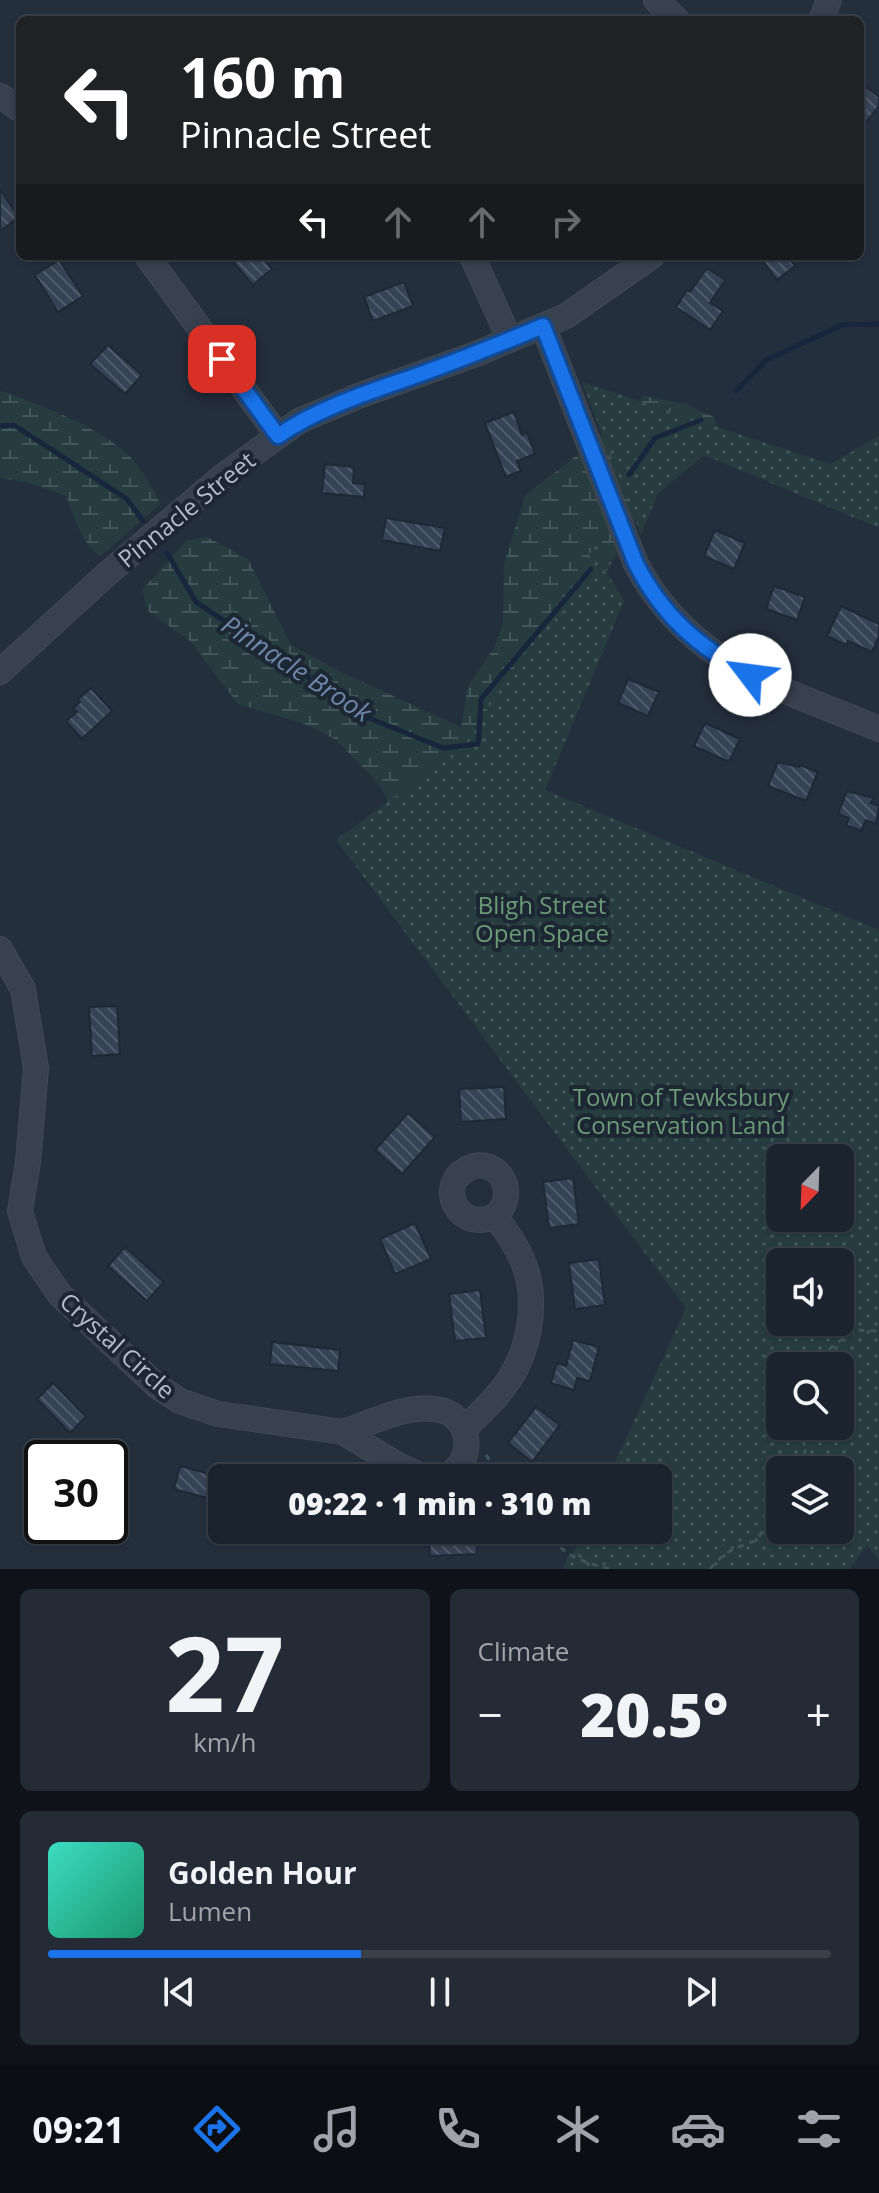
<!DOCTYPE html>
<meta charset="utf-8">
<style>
:root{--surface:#1b232e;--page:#242b36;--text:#f1f3f6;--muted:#a0a4aa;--line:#39404a;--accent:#1a73e8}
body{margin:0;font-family:"Open Sans",sans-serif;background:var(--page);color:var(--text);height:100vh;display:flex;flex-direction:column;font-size:30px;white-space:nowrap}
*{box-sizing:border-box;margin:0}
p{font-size:26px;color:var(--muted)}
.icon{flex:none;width:44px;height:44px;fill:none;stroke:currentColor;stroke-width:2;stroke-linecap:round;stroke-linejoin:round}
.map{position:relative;height:1569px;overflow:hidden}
.panel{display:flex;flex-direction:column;gap:20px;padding:20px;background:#0f1319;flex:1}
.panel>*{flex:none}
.top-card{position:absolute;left:16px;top:16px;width:848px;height:244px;border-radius:12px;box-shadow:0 2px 6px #0004,0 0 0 2px var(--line);background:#202124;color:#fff;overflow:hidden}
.needle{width:52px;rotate:203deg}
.controls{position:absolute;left:766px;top:1144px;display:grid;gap:16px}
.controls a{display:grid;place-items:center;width:88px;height:88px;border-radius:12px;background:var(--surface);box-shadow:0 2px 6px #0004,0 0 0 2px var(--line);font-size:40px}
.speed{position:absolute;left:24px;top:1440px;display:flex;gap:16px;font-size:40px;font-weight:700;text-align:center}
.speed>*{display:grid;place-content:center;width:104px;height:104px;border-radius:50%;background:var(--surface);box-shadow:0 2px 6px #0004,0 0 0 2px var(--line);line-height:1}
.speed .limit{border:4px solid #111;border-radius:12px;background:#fff;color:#111}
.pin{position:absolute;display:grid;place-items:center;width:68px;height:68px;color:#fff;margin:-34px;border-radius:16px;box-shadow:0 4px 12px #0006}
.me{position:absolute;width:88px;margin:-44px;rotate:300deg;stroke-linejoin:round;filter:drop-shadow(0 0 6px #0008)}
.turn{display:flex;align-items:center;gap:28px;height:168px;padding:0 32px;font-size:36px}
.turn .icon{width:104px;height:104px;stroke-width:2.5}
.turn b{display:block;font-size:56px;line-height:68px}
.lanes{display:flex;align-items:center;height:76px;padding:0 32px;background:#0003;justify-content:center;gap:40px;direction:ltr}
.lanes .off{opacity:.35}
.big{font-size:60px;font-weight:800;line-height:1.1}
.panel .widget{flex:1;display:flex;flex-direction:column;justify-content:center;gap:12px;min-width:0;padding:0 28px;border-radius:12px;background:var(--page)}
.panel .dial{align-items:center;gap:0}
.dial b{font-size:104px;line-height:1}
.song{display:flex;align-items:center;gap:24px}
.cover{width:96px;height:96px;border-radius:12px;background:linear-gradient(135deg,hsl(170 70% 55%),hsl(160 70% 35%))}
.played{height:8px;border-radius:4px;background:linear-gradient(90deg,var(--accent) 40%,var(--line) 40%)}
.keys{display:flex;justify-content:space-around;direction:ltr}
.heat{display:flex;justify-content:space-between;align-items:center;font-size:44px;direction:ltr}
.panel .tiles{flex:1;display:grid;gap:20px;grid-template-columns:1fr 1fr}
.widget:last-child{grid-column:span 2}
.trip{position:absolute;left:208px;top:1464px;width:464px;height:80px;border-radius:12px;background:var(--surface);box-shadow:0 2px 6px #0004,0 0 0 2px var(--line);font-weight:800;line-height:80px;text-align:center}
.tabs{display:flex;height:128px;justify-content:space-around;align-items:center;background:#0b0e12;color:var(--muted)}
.tabs .icon{width:56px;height:56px}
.tabs .current{color:var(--accent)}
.tabs b{font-size:36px;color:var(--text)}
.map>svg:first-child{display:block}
.wetland{fill:url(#wetland-marsh);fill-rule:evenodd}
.park{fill:url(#park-dots);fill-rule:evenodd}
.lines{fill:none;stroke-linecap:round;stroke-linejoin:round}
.stream{stroke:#17263c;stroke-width:5}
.building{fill:url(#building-back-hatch);stroke:#1f2835;stroke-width:2}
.minor-casing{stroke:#414a57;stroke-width:26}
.path{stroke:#3f5557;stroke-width:3;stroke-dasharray:6 6;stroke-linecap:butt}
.minor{stroke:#38414e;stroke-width:24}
.route-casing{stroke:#114b97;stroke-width:20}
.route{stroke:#1a73e8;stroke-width:14}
.labels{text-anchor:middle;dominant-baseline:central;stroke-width:8;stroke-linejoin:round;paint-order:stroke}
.street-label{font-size:24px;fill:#b4bcc9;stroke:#1d2633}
.park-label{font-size:24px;fill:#6b9a76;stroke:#1d2633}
.water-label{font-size:26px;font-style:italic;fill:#6d86a8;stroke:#1d2633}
</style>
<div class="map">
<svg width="879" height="1569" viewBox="0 0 879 1569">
<defs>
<pattern id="wetland-marsh" width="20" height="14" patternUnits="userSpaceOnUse" patternTransform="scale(2)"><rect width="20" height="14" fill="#263c3f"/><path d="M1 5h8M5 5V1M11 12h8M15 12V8" fill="none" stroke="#435659"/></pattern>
<pattern id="park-dots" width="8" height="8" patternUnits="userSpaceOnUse" patternTransform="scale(2)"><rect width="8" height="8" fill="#263c3f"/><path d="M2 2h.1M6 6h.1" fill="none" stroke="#435659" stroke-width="1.8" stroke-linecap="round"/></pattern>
<pattern id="building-back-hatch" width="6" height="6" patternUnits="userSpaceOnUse" patternTransform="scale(2)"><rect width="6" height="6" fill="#364354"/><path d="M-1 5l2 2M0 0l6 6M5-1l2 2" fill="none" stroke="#515c6b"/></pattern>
</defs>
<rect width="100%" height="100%" fill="#242f3e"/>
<g class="wetland">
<path d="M0 391C38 403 107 430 133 460 144 472 152 489 161 503L101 556C82 546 74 515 66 496L26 482 0 478Z"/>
<path d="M644 396 686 404 714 417 722 440 642 507 593 596 501 808 812 1017 879 1255 782 1248 415 879 384 792 373 778 335 739 305 724 238 704 190 641 148 611 142 590 186 541 207 537 248 559 291 645 343 673 461 727 468 686 494 648 503 624 504 564 525 496 619 422ZM780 1158H840V1218H780Z"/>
</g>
<g class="park">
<polygon points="582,382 830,464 879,436 879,528 704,455 660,488 641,535"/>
<path d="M596 544 608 574 624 601 545 790 879 930V1560L867 1545 850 1569H563L569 1554 572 1556 584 1530H658V1478H608L686 1308 336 840 463 747ZM780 1158H840V1218H780ZM780 1262H840V1322H780ZM780 1366H840V1426H780ZM780 1470H840V1530H780Z"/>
</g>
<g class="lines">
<g class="stream">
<polyline points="736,391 766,360 842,325 879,324"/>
<polyline points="0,426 14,425 127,499 143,521"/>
<polyline points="629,475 655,438 701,420"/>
<polyline points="167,553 196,602 369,718 443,748 478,744 481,699 591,569"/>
</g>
</g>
<g class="building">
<polygon points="860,82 879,97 879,106 860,130"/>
<polygon points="0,190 19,217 0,231"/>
<polygon points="228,256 261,256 272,269 253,285"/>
<polygon points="759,256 787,256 795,266 777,280"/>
<polygon points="59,260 83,296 58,312 35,275"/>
<polygon points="707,268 725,280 710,303 723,311 710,330 676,307 687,290 690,292"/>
<polygon points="404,282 413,306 373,321 364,297"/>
<polygon points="108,345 142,375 125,394 90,364"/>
<polygon points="514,412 522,435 527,433 535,454 517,461 521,471 506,477 485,423"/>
<polygon points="325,464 354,467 353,483 365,484 364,497 322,493"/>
<polygon points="386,518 445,528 440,551 382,540"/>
<polygon points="715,530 745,543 734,569 704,556"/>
<polygon points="774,586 805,597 797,620 766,609"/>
<polygon points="841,606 879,624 879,636 872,652 848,641 846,645 827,636"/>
<polygon points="628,679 659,692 648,716 618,703"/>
<polygon points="91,688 112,711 82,739 66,721 77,712 73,708 80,702 77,700"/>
<polygon points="705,723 740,739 729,762 694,746"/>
<polygon points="778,762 799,767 800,765 818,772 806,801 768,786"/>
<polygon points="847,791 873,798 871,803 879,806 876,824 866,820 861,831 846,825 849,818 838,814"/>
<polygon points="117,1006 120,1054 92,1056 89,1007"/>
<polygon points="504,1087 506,1119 461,1122 459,1089"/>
<polygon points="408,1113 435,1137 402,1174 375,1150"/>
<polygon points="573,1178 579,1224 549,1228 543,1182"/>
<polygon points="415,1223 431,1259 395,1274 380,1239"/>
<polygon points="125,1247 164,1282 147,1301 108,1266"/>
<polygon points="599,1259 605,1305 575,1309 569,1263"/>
<polygon points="480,1290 486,1338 455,1341 449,1294"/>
<polygon points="573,1340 599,1347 590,1381 577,1378 574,1390 551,1383 557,1363 566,1366"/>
<polygon points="272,1342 340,1350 338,1371 270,1364"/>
<polygon points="53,1383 86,1417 70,1433 37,1399"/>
<polygon points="536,1407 560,1425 532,1462 508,1443"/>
<polygon points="180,1466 222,1477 222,1502 174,1489"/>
<polygon points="476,1530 477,1554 430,1556 429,1533"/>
</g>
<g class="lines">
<g class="minor-casing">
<g id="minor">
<polyline points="656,0 677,20"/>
<polyline points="821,20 829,0"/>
<polyline points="0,96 20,109"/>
<polyline points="147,256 278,436"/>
<polyline points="472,256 510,340"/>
<path d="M543 326 636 564C690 666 780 687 879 729"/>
<polyline points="0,672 107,574 223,476 299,421 358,396 476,354 566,316 652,256"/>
<polyline points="0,949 23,989 36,1068 28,1162 20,1211 34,1257 60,1295 157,1386 180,1401 218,1414 343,1432 396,1464 426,1478"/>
<path d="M465 1429C477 1416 492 1403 503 1388 529 1355 539 1304 524 1264 517 1246 506 1231 495 1216 521 1193 497 1153 467 1169 435 1186 459 1234 495 1216"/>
<path d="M343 1432C371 1423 405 1405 435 1409 475 1413 478 1470 438 1478"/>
</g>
</g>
<g class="path">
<polyline points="812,1366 819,1357 854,1330 879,1331"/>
<polyline points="800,1426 805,1451 801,1470"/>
<polyline points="486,1455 503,1478"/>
<path d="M544 1530C567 1557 575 1559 609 1569"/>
<path d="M710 1569C727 1549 734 1549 757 1540L780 1502"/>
</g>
<use href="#minor" class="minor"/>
</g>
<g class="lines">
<g class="route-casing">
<path id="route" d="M222 359 278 436C320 407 370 392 418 375 460 360 502 343 543 326L636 564C664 618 698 646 750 675"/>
</g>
<use href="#route" class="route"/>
</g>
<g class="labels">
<g class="street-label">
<text transform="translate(186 509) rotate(-39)">Pinnacle Street</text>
<text transform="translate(118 1345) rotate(42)">Crystal Circle</text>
</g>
<g class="park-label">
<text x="542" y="904">Bligh Street<tspan x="542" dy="28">Open Space</tspan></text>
<text x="681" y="1096">Town of Tewksbury<tspan x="681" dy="28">Conservation Land</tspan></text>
</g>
<g class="water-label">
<text transform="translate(297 668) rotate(33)">Pinnacle Brook</text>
</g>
</g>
</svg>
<div class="controls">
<a><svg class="needle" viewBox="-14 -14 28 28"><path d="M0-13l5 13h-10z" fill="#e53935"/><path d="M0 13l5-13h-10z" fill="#a0a4aa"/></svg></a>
<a><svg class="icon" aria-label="sound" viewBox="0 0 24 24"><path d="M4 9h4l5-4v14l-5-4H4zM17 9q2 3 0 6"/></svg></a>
<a><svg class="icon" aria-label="search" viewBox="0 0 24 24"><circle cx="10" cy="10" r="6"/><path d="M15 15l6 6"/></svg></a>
<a><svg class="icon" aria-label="layers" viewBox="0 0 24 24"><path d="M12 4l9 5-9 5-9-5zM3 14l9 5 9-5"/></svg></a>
</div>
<div class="speed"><div class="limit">30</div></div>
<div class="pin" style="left:222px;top:359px;background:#d93025"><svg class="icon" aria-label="arrive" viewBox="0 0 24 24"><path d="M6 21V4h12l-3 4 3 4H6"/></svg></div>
<svg class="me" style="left:750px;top:675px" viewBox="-20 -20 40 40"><circle r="19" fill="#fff"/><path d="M0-13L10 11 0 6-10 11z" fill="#1a73e8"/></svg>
<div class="trip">09:22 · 1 min · 310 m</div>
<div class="top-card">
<div class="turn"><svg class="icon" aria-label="left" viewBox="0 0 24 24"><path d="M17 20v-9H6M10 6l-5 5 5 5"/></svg><div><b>160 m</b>Pinnacle Street</div></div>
<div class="lanes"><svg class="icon" aria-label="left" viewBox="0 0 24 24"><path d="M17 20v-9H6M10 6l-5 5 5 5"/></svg><svg class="icon off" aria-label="ahead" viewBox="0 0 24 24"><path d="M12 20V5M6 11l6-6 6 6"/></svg><svg class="icon off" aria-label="ahead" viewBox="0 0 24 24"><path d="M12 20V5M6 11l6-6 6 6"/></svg><svg class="icon off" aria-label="right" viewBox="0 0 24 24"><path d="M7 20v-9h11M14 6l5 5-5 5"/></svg></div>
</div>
</div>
<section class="panel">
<div class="tiles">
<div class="widget dial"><b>27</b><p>km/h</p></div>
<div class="widget"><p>Climate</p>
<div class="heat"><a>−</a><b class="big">20.5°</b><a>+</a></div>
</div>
<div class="widget">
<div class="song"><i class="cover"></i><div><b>Golden Hour</b><p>Lumen</p></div></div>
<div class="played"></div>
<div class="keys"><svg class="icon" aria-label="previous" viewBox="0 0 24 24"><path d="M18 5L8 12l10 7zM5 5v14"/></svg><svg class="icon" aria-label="pause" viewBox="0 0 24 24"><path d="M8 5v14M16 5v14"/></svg><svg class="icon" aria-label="next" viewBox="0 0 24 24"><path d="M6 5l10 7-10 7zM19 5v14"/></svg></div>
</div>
</div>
</section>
<nav class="tabs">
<b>09:21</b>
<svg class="icon current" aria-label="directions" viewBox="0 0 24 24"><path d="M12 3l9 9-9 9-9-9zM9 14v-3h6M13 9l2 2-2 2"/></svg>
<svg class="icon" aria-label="music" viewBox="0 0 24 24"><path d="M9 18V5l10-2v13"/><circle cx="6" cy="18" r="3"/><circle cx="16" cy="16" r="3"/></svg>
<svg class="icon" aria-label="phone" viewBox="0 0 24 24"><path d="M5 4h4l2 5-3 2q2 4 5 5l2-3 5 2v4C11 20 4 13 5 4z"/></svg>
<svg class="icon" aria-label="climate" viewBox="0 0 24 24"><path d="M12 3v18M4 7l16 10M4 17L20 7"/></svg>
<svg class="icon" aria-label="car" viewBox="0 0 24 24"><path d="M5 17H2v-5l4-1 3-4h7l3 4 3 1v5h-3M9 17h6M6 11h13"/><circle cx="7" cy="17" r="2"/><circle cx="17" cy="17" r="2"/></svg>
<svg class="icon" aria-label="filters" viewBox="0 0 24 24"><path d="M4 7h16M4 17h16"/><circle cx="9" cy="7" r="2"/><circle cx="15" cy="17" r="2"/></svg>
</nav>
